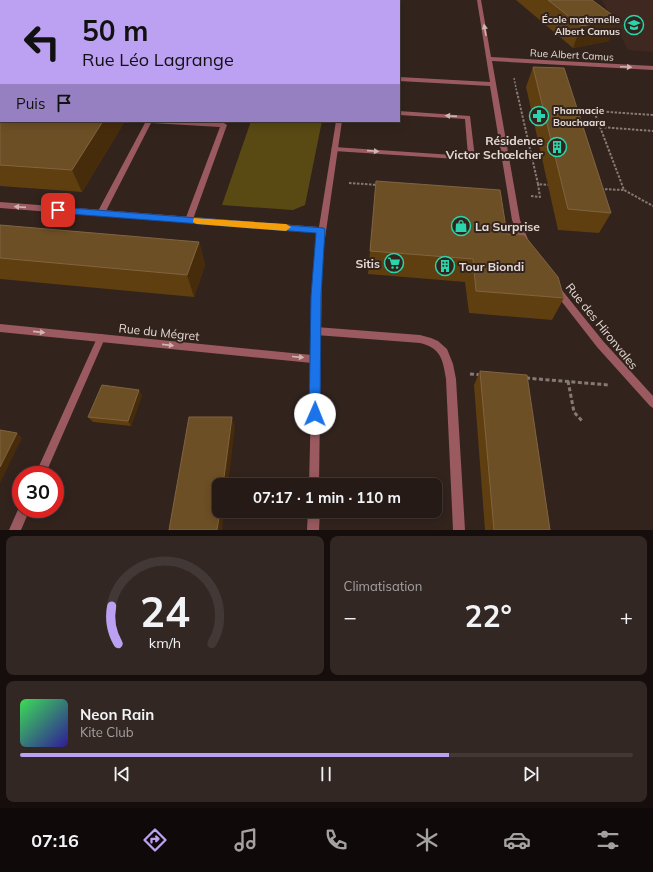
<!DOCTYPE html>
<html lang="fr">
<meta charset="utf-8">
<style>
:root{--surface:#261a16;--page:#322723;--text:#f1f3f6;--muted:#a4a1a1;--line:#423835;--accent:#bca0f2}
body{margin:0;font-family:Mulish,sans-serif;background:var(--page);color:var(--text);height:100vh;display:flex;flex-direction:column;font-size:15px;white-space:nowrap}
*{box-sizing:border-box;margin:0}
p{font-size:13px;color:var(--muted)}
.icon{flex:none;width:22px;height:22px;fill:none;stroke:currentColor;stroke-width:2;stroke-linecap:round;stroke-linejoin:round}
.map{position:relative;height:530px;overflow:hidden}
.sheet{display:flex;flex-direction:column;gap:6px;padding:6px;background:#150e0c;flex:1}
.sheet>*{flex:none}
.guide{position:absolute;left:0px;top:0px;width:400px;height:122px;box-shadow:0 2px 10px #0003,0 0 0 1px var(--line);background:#bca0f2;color:#111;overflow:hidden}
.speed{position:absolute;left:12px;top:466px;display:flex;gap:8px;font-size:20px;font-weight:700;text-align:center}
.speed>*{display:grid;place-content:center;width:52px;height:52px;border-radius:50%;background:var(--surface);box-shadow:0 2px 10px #0003,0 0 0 1px var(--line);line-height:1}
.speed .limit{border:6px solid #d22;background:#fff;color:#111}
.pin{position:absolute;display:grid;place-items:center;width:34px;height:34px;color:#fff;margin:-17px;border-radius:8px;box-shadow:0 2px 6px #0006}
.me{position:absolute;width:44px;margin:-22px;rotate:1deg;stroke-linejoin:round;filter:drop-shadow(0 0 3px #0008)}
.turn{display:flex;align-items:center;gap:14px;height:84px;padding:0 16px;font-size:18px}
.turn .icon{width:52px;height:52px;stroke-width:2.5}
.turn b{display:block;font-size:28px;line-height:34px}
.then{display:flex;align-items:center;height:38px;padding:0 16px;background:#0003;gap:8px;font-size:15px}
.big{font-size:30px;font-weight:700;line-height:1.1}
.sheet .card{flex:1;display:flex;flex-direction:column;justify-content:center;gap:6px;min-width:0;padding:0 14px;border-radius:8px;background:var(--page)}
.sheet .dial{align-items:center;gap:0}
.dial svg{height:104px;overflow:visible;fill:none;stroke:var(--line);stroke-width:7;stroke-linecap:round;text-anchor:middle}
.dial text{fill:var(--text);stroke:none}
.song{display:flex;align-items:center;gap:12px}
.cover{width:48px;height:48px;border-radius:6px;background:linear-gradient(135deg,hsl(130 70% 55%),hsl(250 70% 35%))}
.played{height:4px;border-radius:2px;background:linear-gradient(90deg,var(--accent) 70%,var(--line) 70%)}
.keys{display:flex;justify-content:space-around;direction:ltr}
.heat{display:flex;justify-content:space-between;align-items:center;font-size:22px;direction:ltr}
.sheet .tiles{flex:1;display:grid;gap:6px;grid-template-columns:1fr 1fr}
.card:last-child{grid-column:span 2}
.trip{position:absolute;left:212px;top:478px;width:230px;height:40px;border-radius:8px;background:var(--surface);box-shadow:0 2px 10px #0003,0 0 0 1px var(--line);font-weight:700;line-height:40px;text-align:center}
.tabs{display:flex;height:64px;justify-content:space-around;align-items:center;background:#0f0a09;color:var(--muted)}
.tabs .icon{width:28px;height:28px}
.tabs .active{color:var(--accent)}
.tabs b{font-size:18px;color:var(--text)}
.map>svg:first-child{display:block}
.built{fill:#3e2820}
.green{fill:#594a14}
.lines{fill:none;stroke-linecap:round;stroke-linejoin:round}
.path-far2{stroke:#867a75;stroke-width:1.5;stroke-dasharray:2 1.5;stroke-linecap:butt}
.path-far1{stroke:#867a75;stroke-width:2;stroke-dasharray:2.5 1.5;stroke-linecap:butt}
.path{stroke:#867a75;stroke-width:3;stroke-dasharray:4 2.5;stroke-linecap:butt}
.service{fill:#9a5a5f;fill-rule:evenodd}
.pedestrian{stroke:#9a5a5f;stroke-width:8}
.minor{fill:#9a5a5f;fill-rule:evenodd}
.wall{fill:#5f3e10}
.shaded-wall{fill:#472c0c}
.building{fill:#6d4f25;stroke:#806441}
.oneway{fill:#ceb4b2}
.route{fill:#1a73e8;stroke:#114b97}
.slow{fill:#f59e0b}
.labels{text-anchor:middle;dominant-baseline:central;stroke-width:4;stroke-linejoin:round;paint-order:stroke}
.far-poi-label{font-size:10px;font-weight:bold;fill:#e4dad6;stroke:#32231d;text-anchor:end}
.far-street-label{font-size:10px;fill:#e4dad6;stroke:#32231d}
.poi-label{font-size:12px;font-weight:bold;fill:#e4dad6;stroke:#32231d;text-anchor:end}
.street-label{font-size:12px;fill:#e4dad6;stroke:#32231d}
</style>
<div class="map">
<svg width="653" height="530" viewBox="0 0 653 530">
<rect width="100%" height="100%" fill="#32231d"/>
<polygon class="built" points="602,0 653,0 653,52 628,50"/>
<polygon class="green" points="251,121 322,121 305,205 293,210 222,205"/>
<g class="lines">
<polyline class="path-far2" points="514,78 517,93"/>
<g class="path-far1">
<polyline points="517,92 538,184 548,185"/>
<polyline points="653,115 594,111 624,190 653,206"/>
<polyline points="600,127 653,131"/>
<polyline points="349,183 378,185"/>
<polyline points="601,189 624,190"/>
<polyline points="531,196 540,197 538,184"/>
</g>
<g class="path">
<polyline points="470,374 481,375"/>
<polyline points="526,378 609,385"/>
<polyline points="568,381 574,412 583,422"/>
</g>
<g class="service">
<polygon points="399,111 470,116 475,158 472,160 334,151 331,149 334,147 468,156 465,119 399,115"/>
<polygon points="146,121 184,121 224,123 227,125 192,222 186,222 185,220 220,127 151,123 104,215 101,216 97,213"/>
<path d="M316 327 420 335 431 338 438 341 447 349 453 364 456 379 465 530H453L446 379C443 360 441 348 420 343L316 335 313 334 312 331 313 328Z"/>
<polygon points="101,334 104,335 105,338 45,475 35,475 97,338 98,335"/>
<polygon points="20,505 21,509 30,509 21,530 9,530"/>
</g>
<polyline class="pedestrian" points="110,1 111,0"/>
<g class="minor">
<polygon points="477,0 481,0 491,57 653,66 653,70 492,61 520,220 530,244 526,247 522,244 512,220 490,86 399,81 399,77 490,82"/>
<polygon points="0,52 1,53 1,57 0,56"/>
<polygon points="336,121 342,121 322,259 319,485 309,485 312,363 0,332 0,324 312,355 314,259 318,233 0,208 0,202 319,227"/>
<polygon points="558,288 561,289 603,341 653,396 653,408 650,406 597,347 555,293 554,291 555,289"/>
<polygon points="308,511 320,511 319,530 307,530"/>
</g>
</g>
<g class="wall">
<polygon points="0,0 75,0 73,1 1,1 1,38 0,38"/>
<polygon points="516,0 592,0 609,41 573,48"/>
<polygon points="533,67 611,213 599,233 558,230 526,87"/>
<polygon points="0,118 1,121 125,121 82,192 0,186"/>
<polygon points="376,181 507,234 564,298 552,320 469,313 465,282 368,274"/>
<polygon points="0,225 199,242 205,265 194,297 0,279"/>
<polygon points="480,371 550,530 485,530 474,385"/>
<polygon points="142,395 131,426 93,422 88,417"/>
</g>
<g class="shaded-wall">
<polygon points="49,0 75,0 73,1 48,1"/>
<polygon points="165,0 182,0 182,1 164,1"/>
<polygon points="619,20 609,41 573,48 581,26"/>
<polygon points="103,121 125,121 82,192 72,170"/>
<polygon points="199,242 205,265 194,297 187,275"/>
<polygon points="139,390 142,395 131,426 128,421"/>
<polygon points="232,417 235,427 228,485 223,485"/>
<polygon points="17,433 22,438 0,483 0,467"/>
<polygon points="220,511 224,511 222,530 217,530"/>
</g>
<g class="building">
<polygon points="0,0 49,0 48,1 1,1 1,23 0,23"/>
<polygon points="116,0 165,0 164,1 116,1"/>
<polygon points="548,0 592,0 619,20 581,26"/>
<polygon points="533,67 564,68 611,213 568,209"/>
<polygon points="1,117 1,121 103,121 72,170 0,165 0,118"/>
<polygon points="376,181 500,190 507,234 524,235 558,277 564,298 476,291 473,259 370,251"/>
<polygon points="0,225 199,242 187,275 0,258"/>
<polygon points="480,371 527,375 550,530 494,530"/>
<polygon points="102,385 139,390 128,421 88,417"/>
<polygon points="189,417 232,417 223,485 219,485 219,511 220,511 217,530 169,530"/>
<polygon points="0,430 17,433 0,467"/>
</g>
<defs><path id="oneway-solid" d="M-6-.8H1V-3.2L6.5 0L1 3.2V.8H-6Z"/></defs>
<g class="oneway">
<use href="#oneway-solid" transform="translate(485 30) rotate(-100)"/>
<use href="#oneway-solid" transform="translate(626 67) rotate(3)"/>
<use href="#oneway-solid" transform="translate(451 116) rotate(-176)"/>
<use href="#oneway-solid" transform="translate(373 151) rotate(4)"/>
<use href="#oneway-solid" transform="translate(20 207) rotate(-176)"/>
<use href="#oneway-solid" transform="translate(39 332) rotate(6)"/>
<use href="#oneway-solid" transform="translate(168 345) rotate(6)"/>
<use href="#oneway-solid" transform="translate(298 357) rotate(5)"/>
</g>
<polygon class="route" points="58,207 324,228 325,230 321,296 320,414 319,418 315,420 311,418 309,414 311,296 316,233 58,213 54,210"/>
<polygon class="slow" points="194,218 286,224 291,227 286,231 197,224 194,223 193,221"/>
<defs>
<g id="school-ring" transform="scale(1)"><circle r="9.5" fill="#32231d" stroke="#2bd5ac" stroke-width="1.5"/><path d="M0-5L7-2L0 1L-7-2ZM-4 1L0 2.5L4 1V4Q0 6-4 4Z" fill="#2bd5ac"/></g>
<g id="pharmacy-ring" transform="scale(1)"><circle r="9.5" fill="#32231d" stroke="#2bd5ac" stroke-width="1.5"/><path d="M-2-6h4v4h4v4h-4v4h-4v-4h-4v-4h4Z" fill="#2bd5ac"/></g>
<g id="building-ring" transform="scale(1)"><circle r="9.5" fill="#32231d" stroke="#2bd5ac" stroke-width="1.5"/><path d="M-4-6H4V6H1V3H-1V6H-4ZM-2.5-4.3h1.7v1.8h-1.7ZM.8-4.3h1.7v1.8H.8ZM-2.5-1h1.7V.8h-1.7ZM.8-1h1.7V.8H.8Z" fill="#2bd5ac"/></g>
<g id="shop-ring" transform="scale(1)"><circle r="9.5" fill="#32231d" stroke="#2bd5ac" stroke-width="1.5"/><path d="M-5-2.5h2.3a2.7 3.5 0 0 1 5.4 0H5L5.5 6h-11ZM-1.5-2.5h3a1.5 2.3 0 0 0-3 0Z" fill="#2bd5ac"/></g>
<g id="supermarket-ring" transform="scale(1)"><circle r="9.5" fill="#32231d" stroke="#2bd5ac" stroke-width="1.5"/><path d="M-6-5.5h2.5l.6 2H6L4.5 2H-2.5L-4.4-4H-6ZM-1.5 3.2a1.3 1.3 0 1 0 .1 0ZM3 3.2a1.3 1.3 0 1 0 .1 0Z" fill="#2bd5ac"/></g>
</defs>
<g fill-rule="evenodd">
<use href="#school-ring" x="634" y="25"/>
<use href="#pharmacy-ring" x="539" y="116"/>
<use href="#building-ring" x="557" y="147"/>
<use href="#shop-ring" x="461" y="226"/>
<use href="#supermarket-ring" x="394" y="263"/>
<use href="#building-ring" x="445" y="266"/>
</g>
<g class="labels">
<g class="far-poi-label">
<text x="620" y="19">École maternelle<tspan x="620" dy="12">Albert Camus</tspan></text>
<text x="553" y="110" text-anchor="start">Pharmacie<tspan x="553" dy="12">Bouchaara</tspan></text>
</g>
<g class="far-street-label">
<text transform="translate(572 55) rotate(3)">Rue Albert Camus</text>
</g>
<g class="poi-label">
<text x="543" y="140">Résidence<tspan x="543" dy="14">Victor Schœlcher</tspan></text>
<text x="475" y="226" text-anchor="start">La Surprise</text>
<text x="380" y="263">Sitis</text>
<text x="459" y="266" text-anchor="start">Tour Biondi</text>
</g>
<g class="street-label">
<text transform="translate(602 326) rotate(51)">Rue des Hironvales</text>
<text transform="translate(159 332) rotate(6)">Rue du Mégret</text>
</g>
</g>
</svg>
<div class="speed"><div class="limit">30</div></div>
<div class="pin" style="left:58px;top:210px;background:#d93025"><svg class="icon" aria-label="arrive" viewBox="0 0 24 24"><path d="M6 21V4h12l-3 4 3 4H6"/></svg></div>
<svg class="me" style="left:315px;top:414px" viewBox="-20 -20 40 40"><circle r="19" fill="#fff"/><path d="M0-13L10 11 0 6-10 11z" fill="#1a73e8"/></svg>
<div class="trip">07:17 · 1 min · 110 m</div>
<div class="guide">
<div class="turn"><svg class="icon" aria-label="left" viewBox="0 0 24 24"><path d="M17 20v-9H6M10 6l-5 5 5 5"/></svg><div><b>50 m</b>Rue Léo Lagrange</div></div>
<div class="then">Puis<svg class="icon" aria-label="arrive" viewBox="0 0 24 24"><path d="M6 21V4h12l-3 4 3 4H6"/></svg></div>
</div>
</div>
<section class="sheet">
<div class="tiles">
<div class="card dial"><svg viewBox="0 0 100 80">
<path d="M14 69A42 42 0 1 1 86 69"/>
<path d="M14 69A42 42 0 0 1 9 40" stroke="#bca0f2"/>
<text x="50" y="56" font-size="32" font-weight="700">24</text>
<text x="50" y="72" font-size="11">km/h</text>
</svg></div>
<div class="card"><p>Climatisation</p>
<div class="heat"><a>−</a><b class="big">22°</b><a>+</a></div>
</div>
<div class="card">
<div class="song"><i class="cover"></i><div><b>Neon Rain</b><p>Kite Club</p></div></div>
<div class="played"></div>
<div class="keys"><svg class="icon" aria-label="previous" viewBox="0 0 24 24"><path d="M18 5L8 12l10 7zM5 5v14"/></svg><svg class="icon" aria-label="pause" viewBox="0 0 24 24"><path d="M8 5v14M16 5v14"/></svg><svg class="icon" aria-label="next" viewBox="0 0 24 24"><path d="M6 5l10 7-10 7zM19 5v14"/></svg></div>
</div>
</div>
</section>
<nav class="tabs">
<b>07:16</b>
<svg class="icon active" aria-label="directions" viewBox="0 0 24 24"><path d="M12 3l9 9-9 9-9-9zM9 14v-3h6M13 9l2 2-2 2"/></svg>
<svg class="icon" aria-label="music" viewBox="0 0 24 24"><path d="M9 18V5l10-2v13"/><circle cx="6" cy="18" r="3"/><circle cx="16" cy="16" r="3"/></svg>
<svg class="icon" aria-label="phone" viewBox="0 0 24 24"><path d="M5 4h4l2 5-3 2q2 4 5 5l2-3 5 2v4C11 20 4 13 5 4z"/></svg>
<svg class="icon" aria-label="climate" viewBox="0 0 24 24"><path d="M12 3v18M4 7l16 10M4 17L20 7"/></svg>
<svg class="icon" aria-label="car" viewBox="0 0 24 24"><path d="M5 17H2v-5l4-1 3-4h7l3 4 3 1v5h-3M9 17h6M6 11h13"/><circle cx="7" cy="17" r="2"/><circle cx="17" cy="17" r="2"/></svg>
<svg class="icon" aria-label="filters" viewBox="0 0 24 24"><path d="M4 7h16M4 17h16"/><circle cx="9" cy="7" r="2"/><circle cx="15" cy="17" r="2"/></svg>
</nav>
